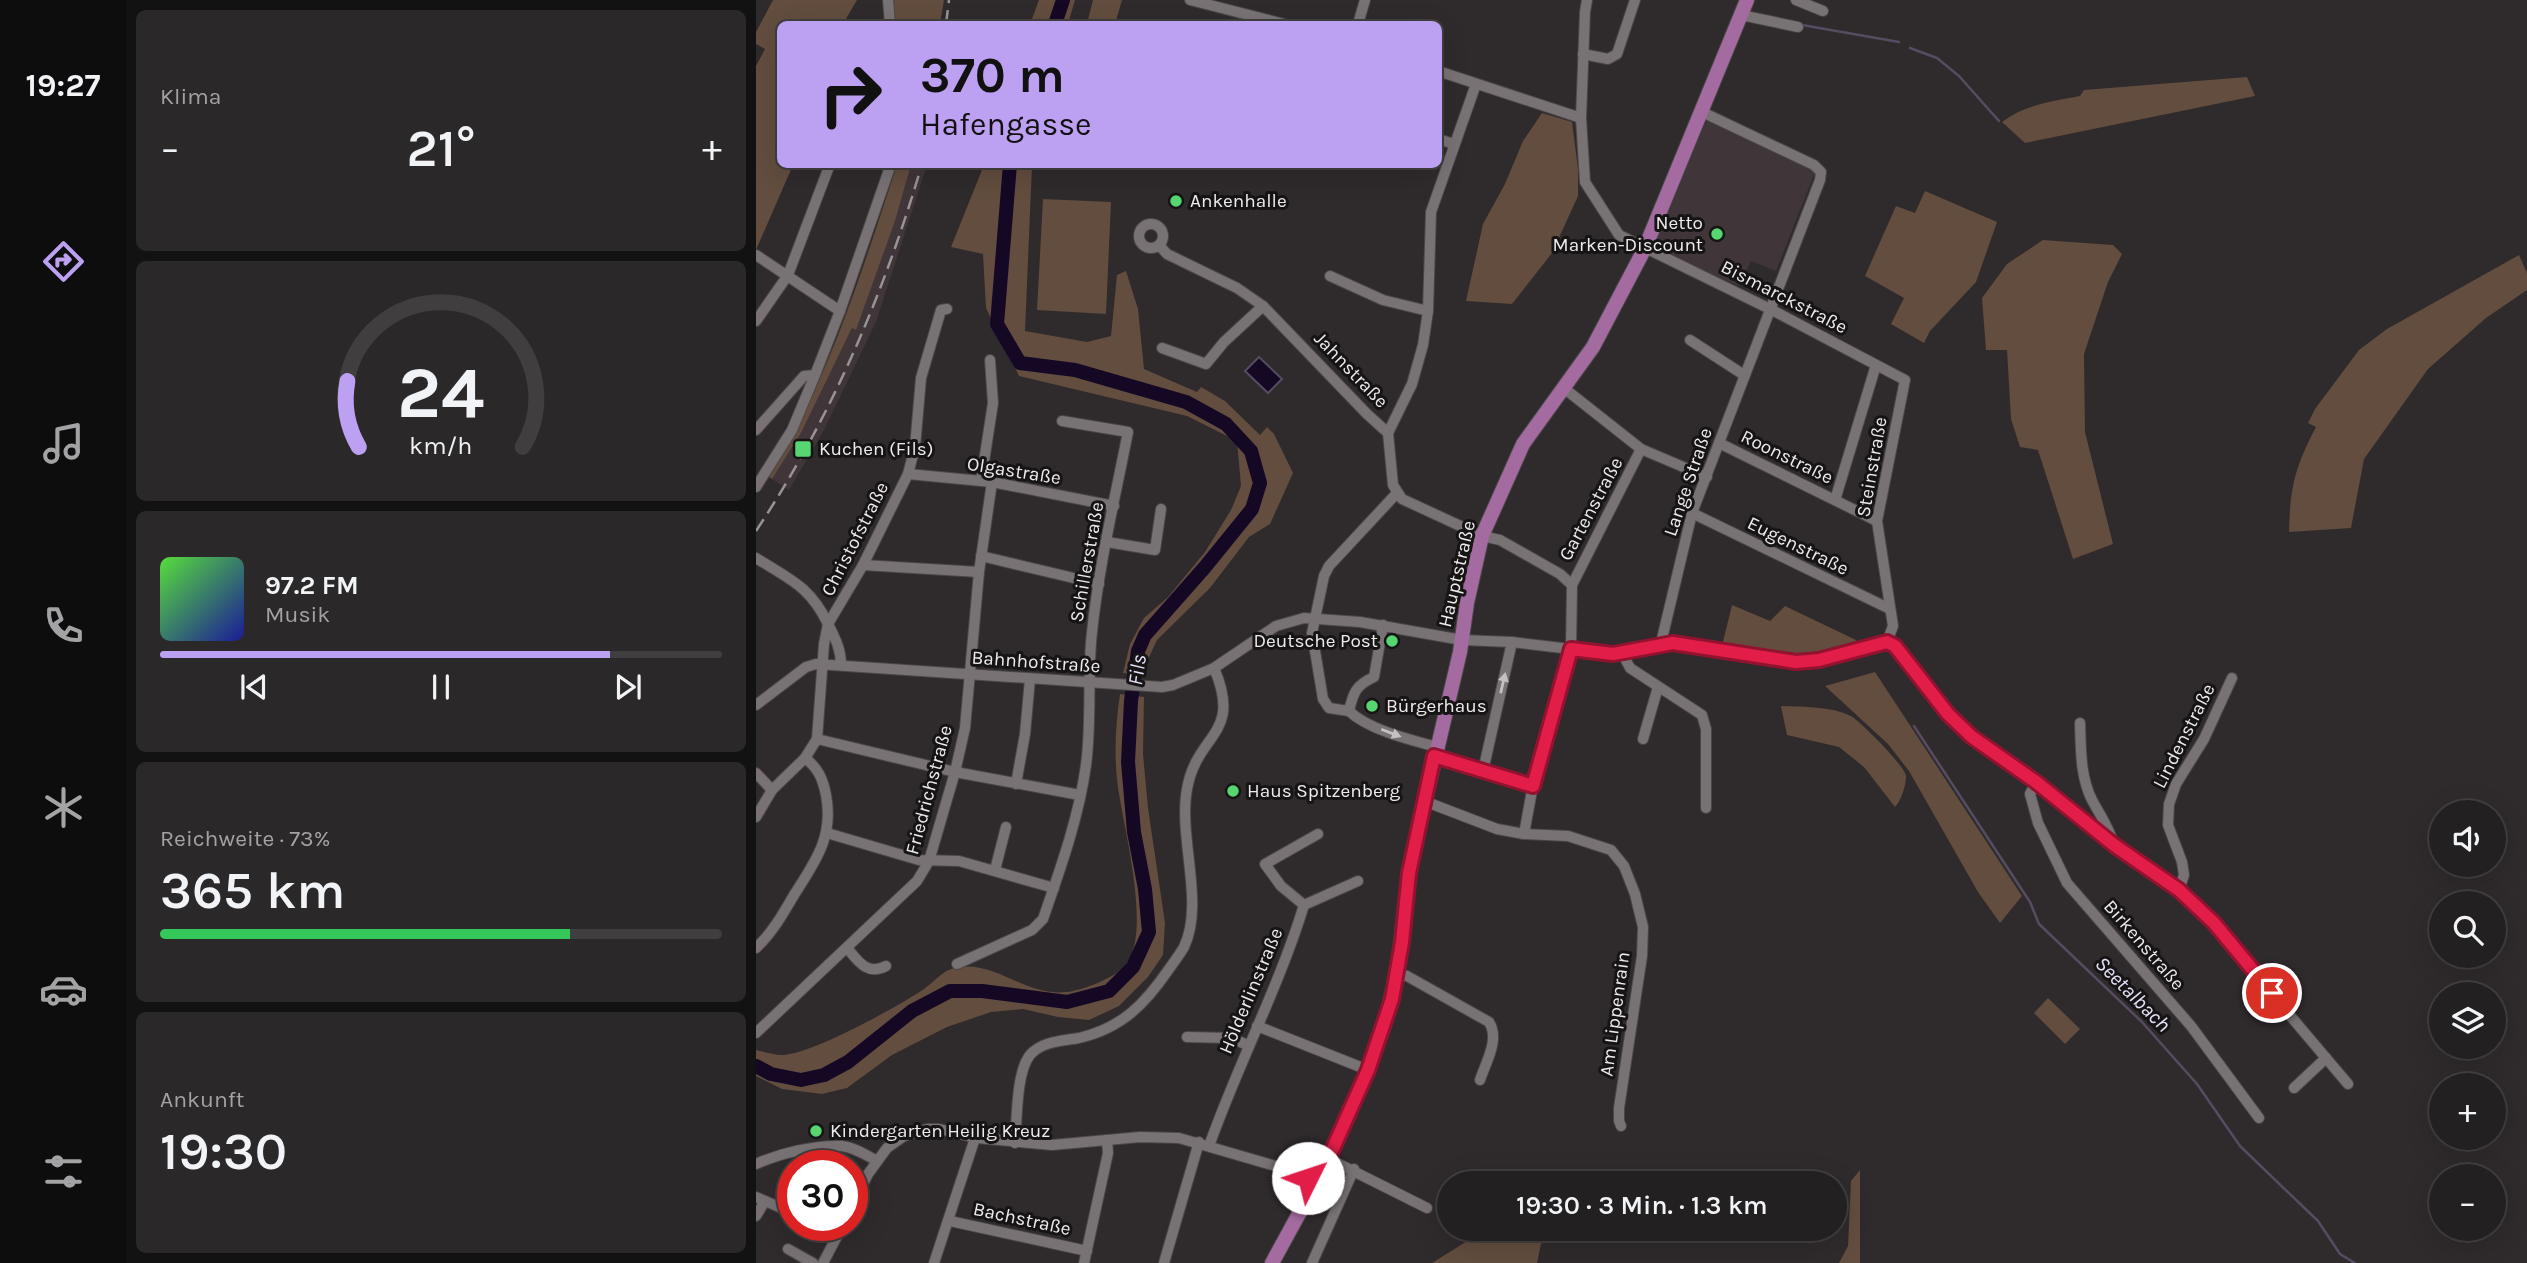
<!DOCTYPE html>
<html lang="de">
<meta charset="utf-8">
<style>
:root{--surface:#232021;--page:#2b282a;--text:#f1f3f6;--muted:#a3a3a5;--line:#403e3f;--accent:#bca0f2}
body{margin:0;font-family:Karla,sans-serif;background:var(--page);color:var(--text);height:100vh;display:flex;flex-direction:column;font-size:26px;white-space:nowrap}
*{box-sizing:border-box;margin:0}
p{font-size:23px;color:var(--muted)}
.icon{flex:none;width:38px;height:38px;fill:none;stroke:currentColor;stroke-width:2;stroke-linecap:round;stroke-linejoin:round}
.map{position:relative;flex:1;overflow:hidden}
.details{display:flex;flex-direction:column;gap:10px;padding:10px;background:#131212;width:630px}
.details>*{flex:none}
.hud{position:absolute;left:21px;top:21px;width:665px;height:147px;border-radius:10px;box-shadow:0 7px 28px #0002,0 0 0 2px var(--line);background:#bca0f2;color:#111;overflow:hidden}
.fabs{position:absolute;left:1673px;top:800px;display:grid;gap:14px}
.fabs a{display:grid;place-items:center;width:77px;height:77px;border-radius:50%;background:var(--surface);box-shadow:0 7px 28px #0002,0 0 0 2px var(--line);font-size:35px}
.speed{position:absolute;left:21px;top:1150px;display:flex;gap:14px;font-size:35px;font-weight:700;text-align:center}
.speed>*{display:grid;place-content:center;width:91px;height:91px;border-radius:50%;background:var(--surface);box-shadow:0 7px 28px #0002,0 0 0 2px var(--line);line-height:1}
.speed .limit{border:10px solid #d22;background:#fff;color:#111}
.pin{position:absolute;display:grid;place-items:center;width:60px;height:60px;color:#fff;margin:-30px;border:4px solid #fff;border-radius:50%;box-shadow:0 2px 7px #0007}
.me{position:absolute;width:77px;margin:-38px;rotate:49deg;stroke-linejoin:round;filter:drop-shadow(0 0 5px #0008)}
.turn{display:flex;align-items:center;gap:24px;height:147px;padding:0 28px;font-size:32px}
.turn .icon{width:91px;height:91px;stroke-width:2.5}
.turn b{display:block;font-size:49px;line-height:60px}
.big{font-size:52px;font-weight:600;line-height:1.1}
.details .card{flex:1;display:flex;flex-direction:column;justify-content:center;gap:10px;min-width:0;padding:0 24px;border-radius:10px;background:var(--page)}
.details .dial{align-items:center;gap:0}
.dial svg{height:182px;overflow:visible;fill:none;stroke:var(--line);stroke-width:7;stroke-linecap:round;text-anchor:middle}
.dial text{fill:var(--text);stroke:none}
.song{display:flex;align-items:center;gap:21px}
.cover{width:84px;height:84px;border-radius:10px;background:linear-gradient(135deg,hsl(110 70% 55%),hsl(240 70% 35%))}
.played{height:7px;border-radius:4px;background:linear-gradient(90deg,var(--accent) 80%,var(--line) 80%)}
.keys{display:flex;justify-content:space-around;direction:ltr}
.heat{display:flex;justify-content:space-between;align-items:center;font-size:38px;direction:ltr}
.charge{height:10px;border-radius:5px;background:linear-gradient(90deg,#34c759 73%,var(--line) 0)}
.trip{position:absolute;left:681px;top:1171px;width:410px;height:70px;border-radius:35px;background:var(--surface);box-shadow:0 7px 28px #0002,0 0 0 2px var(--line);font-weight:600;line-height:70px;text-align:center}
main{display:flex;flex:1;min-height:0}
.tab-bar{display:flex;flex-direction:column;width:126px;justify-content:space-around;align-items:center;background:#0e0d0d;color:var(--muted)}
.tab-bar .icon{width:49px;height:49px}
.tab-bar .current{color:var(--accent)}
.tab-bar b{font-size:32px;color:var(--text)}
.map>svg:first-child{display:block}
.built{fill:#403538}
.green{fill:#624d3e}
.water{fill:#140825;stroke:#564c61;stroke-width:2}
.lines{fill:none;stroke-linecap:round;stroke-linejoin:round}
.stream{stroke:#564c61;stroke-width:2.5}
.river{stroke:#140825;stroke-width:14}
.minor-casing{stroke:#4b4748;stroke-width:12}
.major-casing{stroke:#4b4748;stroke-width:16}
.minor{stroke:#787274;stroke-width:10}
.major{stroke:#a36ba0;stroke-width:14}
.rail{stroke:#989495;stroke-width:2.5;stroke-dasharray:14 7;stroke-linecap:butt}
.oneway{fill:#c5c1c2}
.route-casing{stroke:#92132f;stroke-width:18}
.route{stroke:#e11d48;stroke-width:12}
.poi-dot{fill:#57d570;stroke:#161414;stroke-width:2.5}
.labels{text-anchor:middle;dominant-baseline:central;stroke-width:6;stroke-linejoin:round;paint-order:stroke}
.poi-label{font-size:19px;fill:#efebec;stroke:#161414;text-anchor:start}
.street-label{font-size:19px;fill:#efebec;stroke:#161414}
.water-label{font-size:21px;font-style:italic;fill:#e7e0f9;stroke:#161414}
</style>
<main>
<nav class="tab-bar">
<b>19:27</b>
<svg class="icon current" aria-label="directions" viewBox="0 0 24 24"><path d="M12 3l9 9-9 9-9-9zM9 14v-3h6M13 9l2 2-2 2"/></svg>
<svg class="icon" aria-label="music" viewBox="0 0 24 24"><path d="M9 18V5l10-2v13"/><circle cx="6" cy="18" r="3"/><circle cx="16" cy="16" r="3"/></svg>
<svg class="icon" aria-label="phone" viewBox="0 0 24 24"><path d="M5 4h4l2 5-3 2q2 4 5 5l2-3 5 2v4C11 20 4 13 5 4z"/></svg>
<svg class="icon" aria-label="climate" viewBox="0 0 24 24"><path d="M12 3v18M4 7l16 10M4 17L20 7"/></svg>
<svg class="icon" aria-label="car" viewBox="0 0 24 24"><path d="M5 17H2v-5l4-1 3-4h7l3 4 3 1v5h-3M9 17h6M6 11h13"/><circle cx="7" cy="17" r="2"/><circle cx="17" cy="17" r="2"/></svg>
<svg class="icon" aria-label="filters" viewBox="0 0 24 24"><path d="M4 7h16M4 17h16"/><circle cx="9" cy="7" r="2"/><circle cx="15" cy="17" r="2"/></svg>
</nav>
<section class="details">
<div class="card"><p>Klima</p>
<div class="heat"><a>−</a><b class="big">21°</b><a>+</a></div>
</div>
<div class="card dial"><svg viewBox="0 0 100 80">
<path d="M14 69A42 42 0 1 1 86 69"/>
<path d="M14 69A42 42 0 0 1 9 40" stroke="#bca0f2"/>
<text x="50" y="56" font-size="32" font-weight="700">24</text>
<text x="50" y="72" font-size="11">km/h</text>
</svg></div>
<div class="card">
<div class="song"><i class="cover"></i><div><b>97.2 FM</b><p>Musik</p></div></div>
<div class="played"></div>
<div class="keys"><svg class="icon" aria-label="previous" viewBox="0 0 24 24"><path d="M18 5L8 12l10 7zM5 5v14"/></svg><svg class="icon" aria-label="pause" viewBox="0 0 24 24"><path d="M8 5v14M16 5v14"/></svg><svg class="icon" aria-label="next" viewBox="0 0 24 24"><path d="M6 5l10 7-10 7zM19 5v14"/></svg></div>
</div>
<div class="card"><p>Reichweite · 73%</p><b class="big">365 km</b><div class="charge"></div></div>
<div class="card"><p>Ankunft</p><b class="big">19:30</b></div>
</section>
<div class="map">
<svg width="1771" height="1263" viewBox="0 0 1771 1263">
<rect width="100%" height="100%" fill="#2f2a2c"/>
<g class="built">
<polygon points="950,121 1053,166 1059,172 1020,271 995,261 983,286 929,263 898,246"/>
<polygon points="155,165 171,165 120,322 68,430 33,490 16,479 45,433 96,328 100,329 139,221"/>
</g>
<g class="green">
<polygon points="17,0 101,0 87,24 24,24 24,164 37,165 0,250 0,66 9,49 0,44 0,32"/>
<polygon points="135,0 188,0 184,24 136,24"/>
<polygon points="283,0 319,0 312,24 274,24"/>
<polygon points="337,0 366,0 359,24 331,24"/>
<path d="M1491 77 1499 96 1269 143 1246 122C1268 105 1296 101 1324 96L1328 90Z"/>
<polygon points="786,113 816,122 822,169 822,196 796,253 756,304 710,301 727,224 749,184 767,141"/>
<path d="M141 165H155L139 221 100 330 96 328 45 433 16 479 13 477C72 381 106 271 141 165Z"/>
<polygon points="228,165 276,165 269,331 331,342 355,336 361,275 370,271 382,309 388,369 441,392 445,387 469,401 504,435 511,427 518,434 537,473 514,524 493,537 454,588 401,640 389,666 389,675 367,673 374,644 388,618 412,597 449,552 475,510 485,486 481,441 431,416 263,376 230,308 227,254 195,247"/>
<polygon points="1169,191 1241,222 1220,282 1174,331 1168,343 1135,324 1148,298 1109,276 1140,206 1159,213"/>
<polygon points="287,199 355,202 350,314 281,310"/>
<polygon points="1287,240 1357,245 1366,254 1352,282 1328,354 1329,432 1357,544 1317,559 1282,450 1264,447 1255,419 1251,350 1230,350 1226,298 1251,264"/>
<path d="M1763 255 1771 273V290L1730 318 1672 369 1608 459 1595 528 1533 532C1534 487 1539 467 1560 427L1552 423 1559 409 1603 350 1631 329Z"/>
<polygon points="976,605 1014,621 1029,606 1100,640 1101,643 1038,656 1001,653 966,646"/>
<polygon points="1119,672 1266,896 1244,923 1222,892 1153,771 1132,744 1069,686"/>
<path d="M364 694 388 697 387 754 392 808 409 923 407 955 392 977 363 1006 333 1020 302 1017 267 1009 235 1012 191 1027 136 1055 91 1088 66 1094 26 1089 0 1076V1050C8 1052 18 1055 26 1055 54 1055 139 1008 165 991 175 985 184 973 195 969 239 956 270 1001 317 991 332 988 359 977 369 966 398 932 365 821 361 779 358 751 360 721 364 694Z"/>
<path d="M1025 706C1048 707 1074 706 1095 716 1105 722 1149 766 1150 776 1150 786 1145 801 1139 807L1108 767 1083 747 1031 735Z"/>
<polygon points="1292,998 1324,1029 1309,1044 1278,1013"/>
<polygon points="1104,1170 1104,1263 1083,1263 1092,1246 1095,1181"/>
<polygon points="732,1228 788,1229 781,1263 676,1263"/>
</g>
<polygon class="water" points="503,357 526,379 512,393 489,371"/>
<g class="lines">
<g class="stream">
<polyline points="1046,25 1143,42"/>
<polyline points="1154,48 1181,58 1203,76 1243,121"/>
<polyline points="1158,726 1274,902 1283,924 1386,1022 1441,1084 1484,1146 1562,1221 1584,1254 1599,1263"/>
</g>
<g class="river">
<polyline points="299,24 307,0"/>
<polyline points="0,1066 15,1074 45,1080 68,1075 92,1062 156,1011 194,991 226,991 311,1002 353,991 377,967 393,932 389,889 378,832 372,762 375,701 382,651 389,635 449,567 496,509 504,483 495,451 470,424 430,402 319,370 264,363 241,324 254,164"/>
</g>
<g class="minor-casing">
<g id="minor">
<polyline points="132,0 134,24"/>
<polyline points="434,0 528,24"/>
<polyline points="1040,0 1067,11"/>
<polyline points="985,15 1042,27"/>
<polyline points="602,24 609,0"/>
<polyline points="827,54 852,59 861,54 879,0"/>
<polyline points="682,71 825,118 829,182 863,235 1014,309 1149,380 1121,521 1137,626 1131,642"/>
<polyline points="825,118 829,12 831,0"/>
<polyline points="682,139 698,144"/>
<circle cx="395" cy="236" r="12"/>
<polyline points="403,245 411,254 481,288 507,306 611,414 632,433 637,485 646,499 726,536 744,540 804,574 816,585 815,649 777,785 768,834"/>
<polyline points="0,255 84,311 135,164"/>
<polyline points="574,276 627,300 672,311"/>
<polyline points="0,321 32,275 74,164"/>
<polyline points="934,340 988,375"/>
<polyline points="406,348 450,364 468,342 507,306"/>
<polyline points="809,389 885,449 951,477"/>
<polyline points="0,430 48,376 59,375 84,311"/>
<polyline points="632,433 656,384 667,345 672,311 675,212 720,84"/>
<polyline points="963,443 1121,521"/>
<polyline points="152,474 236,482 358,506"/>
<polyline points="225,481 237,403 234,360"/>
<polyline points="0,487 36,430 59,375"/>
<polyline points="1079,500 1120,365"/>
<polyline points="936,513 1134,609"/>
<polyline points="351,542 399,550 405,509"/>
<polyline points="225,556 343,584"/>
<path d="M0 558C33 579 54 586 72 624 79 638 85 649 85 665"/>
<polyline points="107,565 223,572"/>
<polyline points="816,585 885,449"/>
<polyline points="905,643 936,513 1064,180 1065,172 1058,165 946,112"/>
<polyline points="866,653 874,668 946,715 950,729 950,808"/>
<polyline points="0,705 50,667 60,664 406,687 417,685 458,668 520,626 548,618 604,622 706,640 756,642 848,653 866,653 905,643 930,644 1040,662 1063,660 1131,642 1139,646 1192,714 1216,737 1280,782 1358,845 1423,890 1448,914 1592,1084"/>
<polyline points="593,711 573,708 567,699 556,633 568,576 573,566 641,493"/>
<path d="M593 711C597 693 600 685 618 677L627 625"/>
<path d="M593 711C613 730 655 740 681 747"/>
<path d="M1324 723C1325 749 1324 776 1336 800 1345 817 1352 825 1358 845"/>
<polyline points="61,739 199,772 324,795"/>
<polyline points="887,739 902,687"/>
<polyline points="678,756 777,785"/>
<polyline points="727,771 756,642"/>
<polyline points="0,773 16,790"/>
<polyline points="1280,782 1274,794 1282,823 1311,883 1435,1026 1503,1118"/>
<polyline points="260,784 269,734 274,679"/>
<polyline points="668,801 741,829 768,834 812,836 855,850 868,866 879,894 887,927 886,956 863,1108 863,1121 865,1126"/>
<polyline points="0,817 16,790 49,758 61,739 68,644 72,624 107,565 152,474 159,447 165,378 185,310 191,309"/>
<polyline points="71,833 163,860 203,861 298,888"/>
<polyline points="239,870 250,827"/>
<polyline points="1423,890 1428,875 1426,862 1412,825 1413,804 1420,784 1448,739 1476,678"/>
<polyline points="548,905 525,886 509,864 562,834"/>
<path d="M0 948C16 933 27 914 38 895 59 862 78 837 70 795 67 779 62 768 49 758"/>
<path d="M91 948C102 961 111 976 130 966"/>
<path d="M201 964 276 930 287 919C304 870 323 817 330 765 336 720 331 676 336 632 343 565 359 498 372 432L306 421"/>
<path d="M641 974 651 976 733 1022C744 1039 730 1062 724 1080"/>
<polyline points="501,1026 612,1070"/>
<polyline points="0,1033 161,881 173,861 199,772 209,728 223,572 236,482"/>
<polyline points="431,1037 474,1038 492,1045"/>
<polyline points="1538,1088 1570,1058"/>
<path d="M259 1143C261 1121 260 1072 274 1055 286 1041 307 1041 323 1038 366 1028 389 1004 413 969 418 962 424 954 428 947 449 903 422 838 431 789 441 732 487 736 458 668"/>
<path d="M453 1146C482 1064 523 987 548 905L602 881"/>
<polyline points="573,1159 671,1208"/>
<path d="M0 1164C25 1153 58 1145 85 1146 98 1147 110 1155 121 1161"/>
<polyline points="0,1197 37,1213"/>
<polyline points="96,1206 112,1174 131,1148 148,1136 171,1129 183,1129 221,1138 296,1145 384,1137 423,1138 537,1171 562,1182"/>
<polyline points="0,1216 9,1201"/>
<polyline points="194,1221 331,1251"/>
<polyline points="63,1225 83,1234"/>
<polyline points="32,1249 57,1263"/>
<polyline points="67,1263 87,1225"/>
<polyline points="178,1263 219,1138"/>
<polyline points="328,1263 352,1153 351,1140"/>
<polyline points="408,1263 443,1142"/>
<polyline points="556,1263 598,1169"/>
</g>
</g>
<g class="major-casing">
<polyline id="major" points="516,1263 573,1159 612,1070 628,1026 641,974 653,873 660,840 704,652 711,603 726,536 767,444 837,347 889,248 991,0"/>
</g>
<use href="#minor" class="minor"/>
<use href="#major" class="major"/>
<g class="rail">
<polyline points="190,24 193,0"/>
<path d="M0 531C75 418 128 294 166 164"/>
</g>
</g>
<defs><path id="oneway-solid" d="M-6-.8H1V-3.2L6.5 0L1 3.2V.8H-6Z" transform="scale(1.75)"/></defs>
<g class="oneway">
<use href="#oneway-solid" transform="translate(747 683) rotate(-77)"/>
<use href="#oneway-solid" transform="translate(635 733) rotate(21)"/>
</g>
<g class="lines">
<g class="route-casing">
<polyline id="route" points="552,1178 562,1182 612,1070 636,999 646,942 653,873 678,756 777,786 815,649 857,654 917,643 1040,662 1063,660 1131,642 1139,646 1192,714 1216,737 1280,782 1358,845 1423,890 1458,923 1516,993"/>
</g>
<use href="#route" class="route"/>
</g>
<g class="poi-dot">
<circle cx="420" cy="201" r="7"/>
<circle cx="961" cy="234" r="7"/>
<rect x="38" y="440" width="18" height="18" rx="3.5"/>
<circle cx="636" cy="641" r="7"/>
<circle cx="616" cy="706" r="7"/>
<circle cx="477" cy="791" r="7"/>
<circle cx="60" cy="1131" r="7"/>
</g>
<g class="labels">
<g class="poi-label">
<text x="434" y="201">Ankenhalle</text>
<text x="947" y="223" text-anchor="end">Netto<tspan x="947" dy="22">Marken-Discount</tspan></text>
<text x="63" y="449">Kuchen (Fils)</text>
<text x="622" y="641" text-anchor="end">Deutsche Post</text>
<text x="630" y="706">Bürgerhaus</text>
<text x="491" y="791">Haus Spitzenberg</text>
<text x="74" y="1131">Kindergarten Heilig Kreuz</text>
</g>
<g class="street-label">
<text transform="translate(1028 297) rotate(27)">Bismarckstraße</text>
<text transform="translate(595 370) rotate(46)">Jahnstraße</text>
<text transform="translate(1031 457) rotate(26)">Roonstraße</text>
<text transform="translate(1116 467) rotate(-80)">Steinstraße</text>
<text transform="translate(258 471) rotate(9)">Olgastraße</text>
<text transform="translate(932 482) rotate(-71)">Lange Straße</text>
<text transform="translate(835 509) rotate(-62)">Gartenstraße</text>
<text transform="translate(99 539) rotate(-63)">Christofstraße</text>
<text transform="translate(1042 546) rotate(26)">Eugenstraße</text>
<text transform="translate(331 562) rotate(-80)">Schillerstraße</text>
<text transform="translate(701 574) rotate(-77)">Hauptstraße</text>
<text transform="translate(280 662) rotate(4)">Bahnhofstraße</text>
<text transform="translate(1428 736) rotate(-63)">Lindenstraße</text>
<text transform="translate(173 790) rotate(-75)">Friedrichstraße</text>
<text transform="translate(1388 945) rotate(49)">Birkenstraße</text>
<text transform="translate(495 991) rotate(-67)">Hölderlinstraße</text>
<text transform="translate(859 1014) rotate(-82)">Am Lippenrain</text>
<text transform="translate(266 1219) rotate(12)">Bachstraße</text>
</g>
<g class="water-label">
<text transform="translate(381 670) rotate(-82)">Fils</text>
<text transform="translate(1377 994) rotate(45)">Seetalbach</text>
</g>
</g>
</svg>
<div class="fabs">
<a><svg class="icon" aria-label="sound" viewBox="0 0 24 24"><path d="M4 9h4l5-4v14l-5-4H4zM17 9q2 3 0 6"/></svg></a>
<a><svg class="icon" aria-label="search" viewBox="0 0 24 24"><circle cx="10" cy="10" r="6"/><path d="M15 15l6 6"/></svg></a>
<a><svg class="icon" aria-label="layers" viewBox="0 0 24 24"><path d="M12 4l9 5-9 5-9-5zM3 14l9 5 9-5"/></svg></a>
<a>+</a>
<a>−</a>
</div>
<div class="speed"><div class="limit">30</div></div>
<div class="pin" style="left:1516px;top:993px;background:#d93025"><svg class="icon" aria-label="arrive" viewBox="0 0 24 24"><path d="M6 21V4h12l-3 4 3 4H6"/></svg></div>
<svg class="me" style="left:552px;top:1178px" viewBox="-20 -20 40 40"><circle r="19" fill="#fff"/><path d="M0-13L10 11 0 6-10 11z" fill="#e11d48"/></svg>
<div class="trip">19:30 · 3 Min. · 1.3 km</div>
<div class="hud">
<div class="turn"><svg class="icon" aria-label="right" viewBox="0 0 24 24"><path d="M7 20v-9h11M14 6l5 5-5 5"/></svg><div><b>370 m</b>Hafengasse</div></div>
</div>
</div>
</main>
